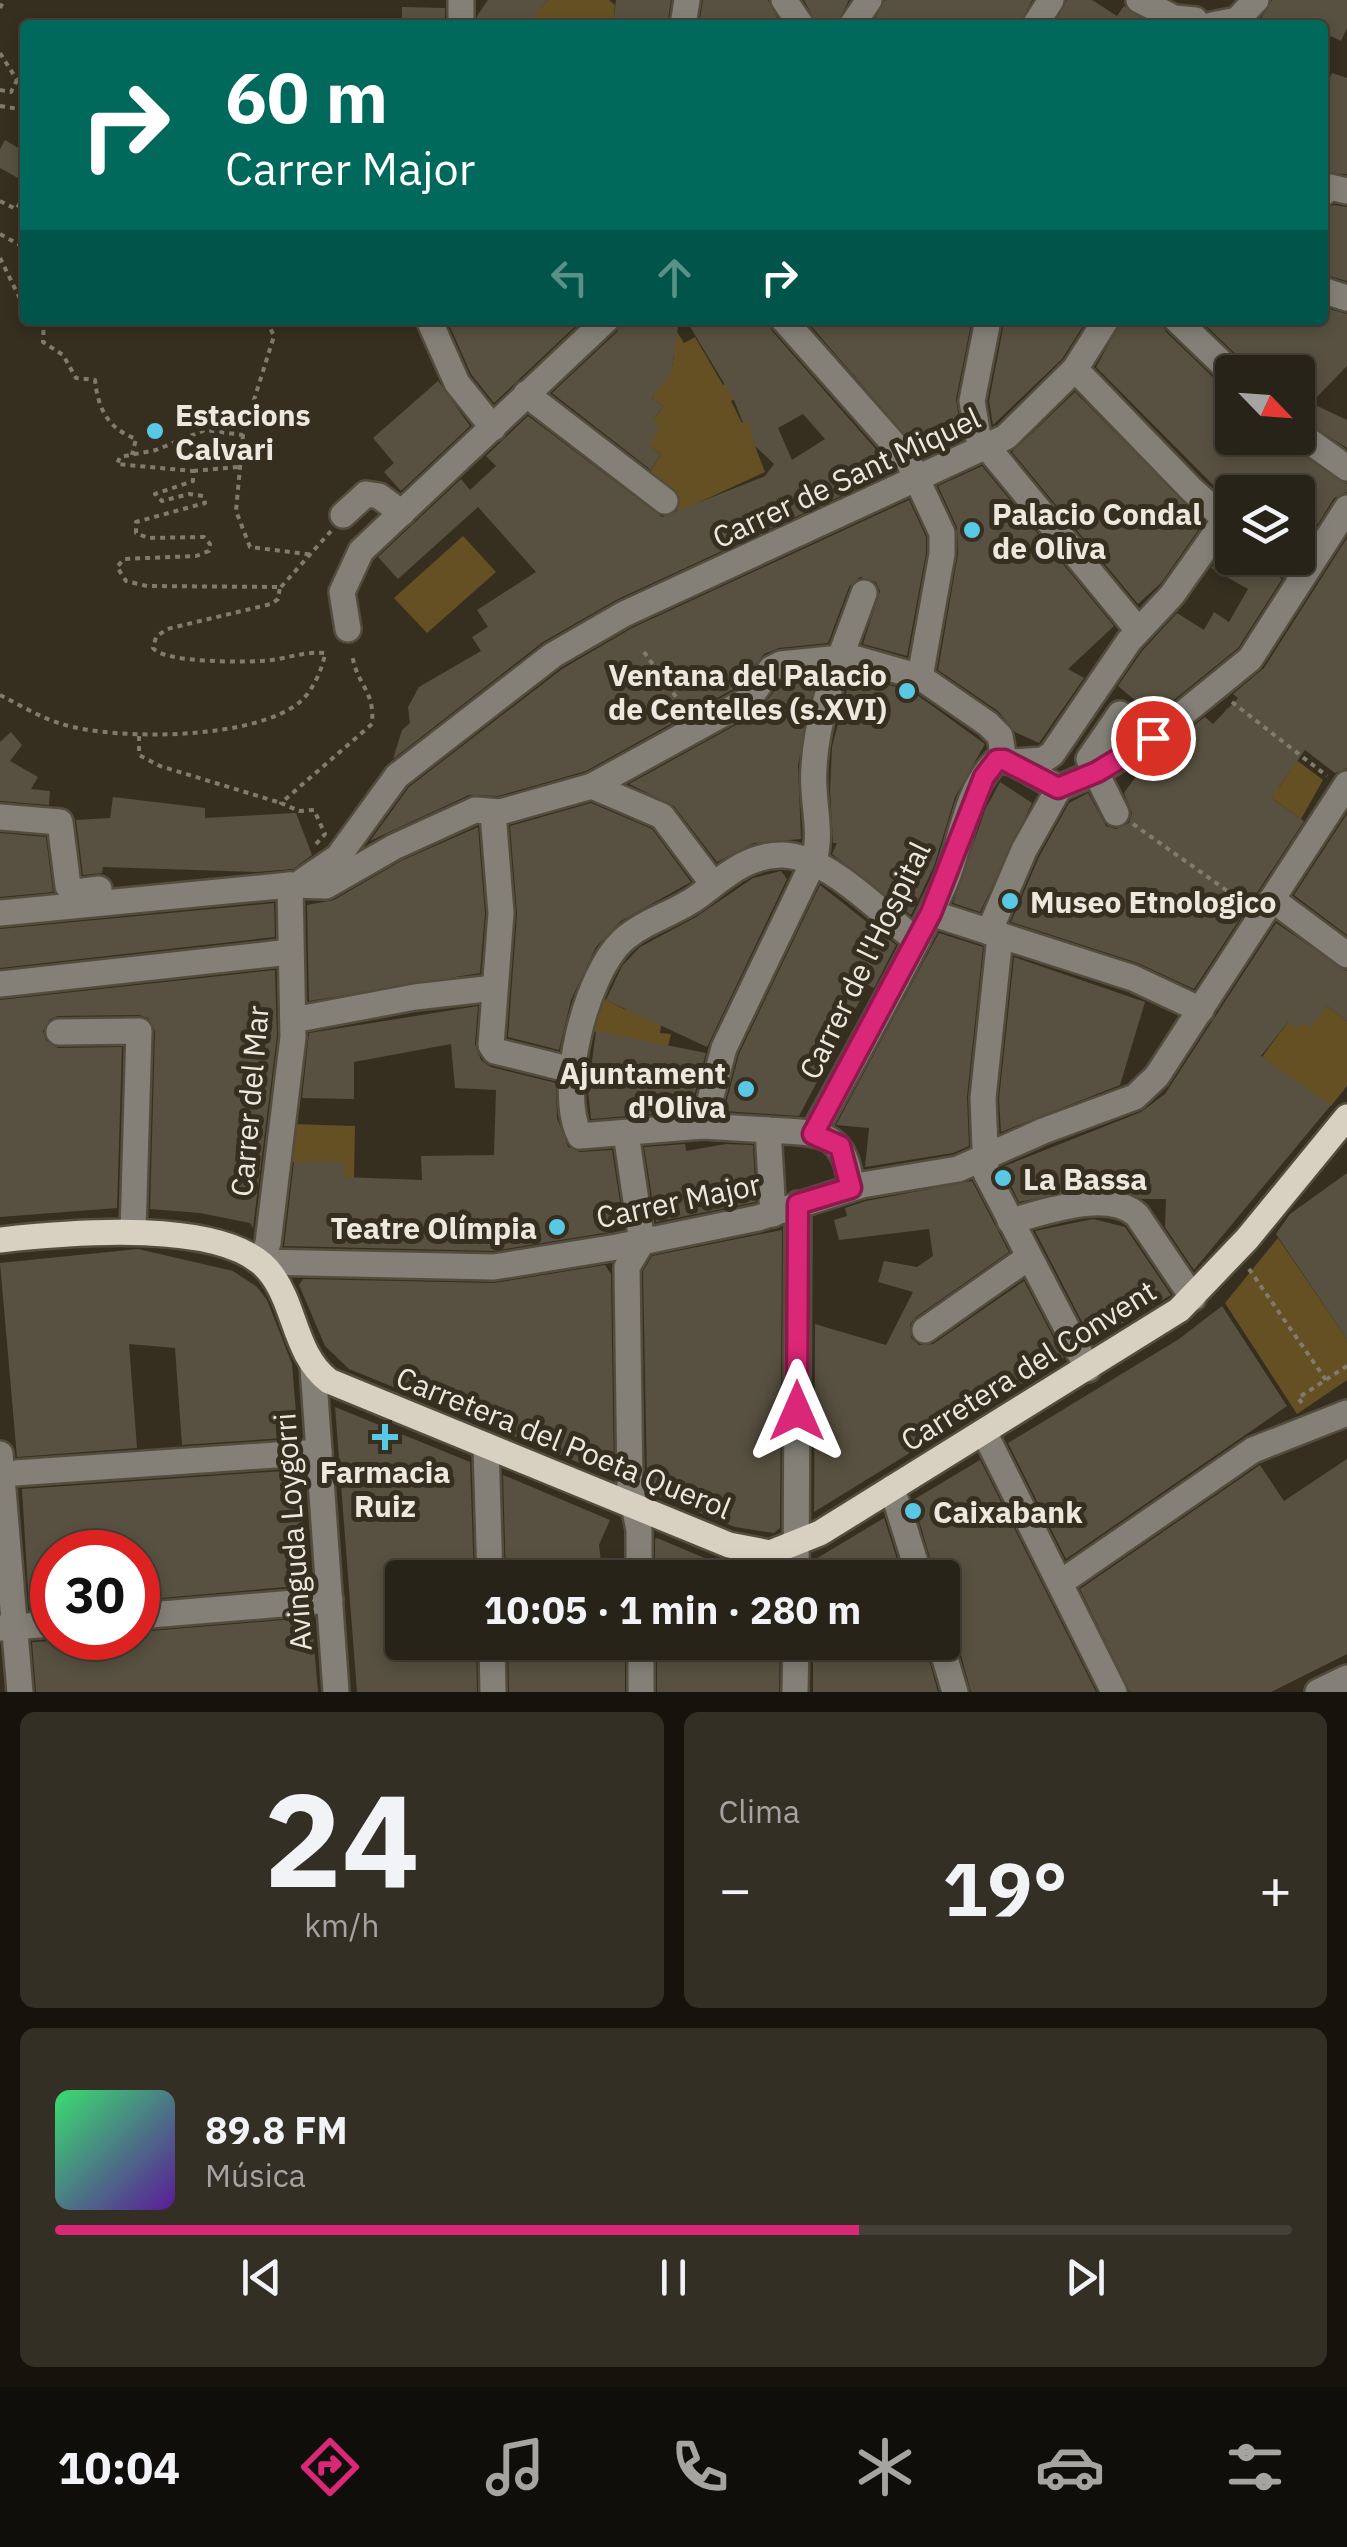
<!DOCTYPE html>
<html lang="es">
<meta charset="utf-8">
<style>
:root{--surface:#282318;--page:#342f25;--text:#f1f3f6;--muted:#a5a4a2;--line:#444037;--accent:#db2777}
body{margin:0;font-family:"IBM Plex Sans",sans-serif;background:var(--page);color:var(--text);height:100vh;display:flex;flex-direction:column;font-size:38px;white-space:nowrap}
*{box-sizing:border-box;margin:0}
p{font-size:32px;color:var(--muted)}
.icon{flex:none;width:55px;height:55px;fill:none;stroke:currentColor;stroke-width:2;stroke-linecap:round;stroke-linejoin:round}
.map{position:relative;height:1692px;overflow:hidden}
.panel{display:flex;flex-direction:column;gap:20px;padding:20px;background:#16130d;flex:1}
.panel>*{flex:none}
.banner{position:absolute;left:20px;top:20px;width:1308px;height:305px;border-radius:10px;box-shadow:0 5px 15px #0003,0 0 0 2px var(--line);background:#00695c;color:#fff;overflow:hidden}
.needle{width:65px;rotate:115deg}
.fabs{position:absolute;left:1215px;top:355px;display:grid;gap:20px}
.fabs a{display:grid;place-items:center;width:100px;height:100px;border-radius:10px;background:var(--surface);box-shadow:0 5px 15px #0003,0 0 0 2px var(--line);font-size:50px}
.speed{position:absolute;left:30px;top:1530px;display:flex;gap:20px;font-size:50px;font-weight:700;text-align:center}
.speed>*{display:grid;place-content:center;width:130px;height:130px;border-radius:50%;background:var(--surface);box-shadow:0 5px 15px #0003,0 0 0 2px var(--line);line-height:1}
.speed .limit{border:15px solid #d22;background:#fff;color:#111}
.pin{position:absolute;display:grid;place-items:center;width:85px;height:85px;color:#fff;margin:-42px;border:5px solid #fff;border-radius:50%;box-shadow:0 2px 10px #0007}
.me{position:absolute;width:110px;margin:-55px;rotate:0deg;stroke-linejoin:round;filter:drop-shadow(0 0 8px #0008)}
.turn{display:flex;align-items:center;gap:35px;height:210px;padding:0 40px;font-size:45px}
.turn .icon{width:130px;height:130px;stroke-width:2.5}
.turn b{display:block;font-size:70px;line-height:85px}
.lanes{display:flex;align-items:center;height:95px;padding:0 40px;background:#0003;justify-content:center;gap:50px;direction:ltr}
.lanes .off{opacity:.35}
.big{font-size:75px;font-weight:700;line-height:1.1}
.panel .tile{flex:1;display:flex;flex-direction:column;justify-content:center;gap:15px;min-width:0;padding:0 35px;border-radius:15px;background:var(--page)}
.panel .dial{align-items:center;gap:0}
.dial b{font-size:130px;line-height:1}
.song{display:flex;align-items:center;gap:30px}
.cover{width:120px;height:120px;border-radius:15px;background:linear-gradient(135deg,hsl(140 70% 55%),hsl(270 70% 35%))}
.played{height:10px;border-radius:5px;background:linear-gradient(90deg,var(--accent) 65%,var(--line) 65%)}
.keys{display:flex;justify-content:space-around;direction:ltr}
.heat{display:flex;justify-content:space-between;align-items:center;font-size:55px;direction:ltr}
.panel .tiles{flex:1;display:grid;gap:20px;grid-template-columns:1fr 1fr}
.tile:last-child{grid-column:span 2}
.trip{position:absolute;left:385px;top:1560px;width:575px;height:100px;border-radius:10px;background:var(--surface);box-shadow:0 5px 15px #0003,0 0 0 2px var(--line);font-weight:700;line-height:100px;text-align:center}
.tab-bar{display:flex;height:160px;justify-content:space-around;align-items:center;background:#100e0a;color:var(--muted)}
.tab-bar .icon{width:70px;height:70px}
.tab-bar .on{color:var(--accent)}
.tab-bar b{font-size:45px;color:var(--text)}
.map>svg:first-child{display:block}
.green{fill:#645023}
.building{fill:#585141;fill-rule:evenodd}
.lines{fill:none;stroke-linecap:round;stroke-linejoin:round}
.minor-casing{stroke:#534d3e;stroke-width:30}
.major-casing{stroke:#534d3e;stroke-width:30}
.path{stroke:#817b6e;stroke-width:4;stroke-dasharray:5 5;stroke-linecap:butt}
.minor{stroke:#848078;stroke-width:25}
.major{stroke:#d8d0c0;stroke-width:25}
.route-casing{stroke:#8e194d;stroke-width:25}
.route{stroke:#db2777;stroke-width:18}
.poi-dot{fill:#59c8e4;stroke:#362f20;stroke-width:4}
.labels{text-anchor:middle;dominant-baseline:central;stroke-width:10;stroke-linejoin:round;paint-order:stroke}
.poi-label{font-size:30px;font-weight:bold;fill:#ece8de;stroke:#362f20;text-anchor:start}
.street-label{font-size:30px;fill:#ece8de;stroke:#362f20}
</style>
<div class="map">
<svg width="1347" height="1692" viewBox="0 0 1347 1692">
<rect width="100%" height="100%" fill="#362f20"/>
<g class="green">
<polygon points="548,0 609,0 615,5 613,25 528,25 523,20 535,3 541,8"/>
<polygon points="676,330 684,343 695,337 723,385 738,376 744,395 731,401 742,423 753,418 753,441 765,472 678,512 669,489 647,477 661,454 650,447 653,421 663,406 652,398 672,366 674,355 669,350"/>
<polygon points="463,536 496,572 427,633 394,598"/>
<polygon points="1227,708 1323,780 1301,819 1257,788 1265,777 1279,787 1290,771 1224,713"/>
<polygon points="599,996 624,1009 662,1018 660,1033 671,1034 668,1047 587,1030"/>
<polygon points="1327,1006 1347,1021 1347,1086 1331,1106 1262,1057 1288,1022 1303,1023"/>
<polygon points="289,1124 355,1126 354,1178 344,1177 344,1162 283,1162"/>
<polygon points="1278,1238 1347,1339 1347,1380 1297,1414 1225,1303"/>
</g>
<g class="building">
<polygon points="488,0 548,0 526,25 477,25 477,16"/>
<polygon points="616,0 671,0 667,25 613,25"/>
<polygon points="703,0 768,0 781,25 699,25"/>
<polygon points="804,0 849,0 836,25 817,25"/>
<polygon points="885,0 1032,0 1019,25 872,25"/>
<polygon points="1067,0 1092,0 1117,16 1124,6 1152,25 1054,25"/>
<polygon points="1272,0 1347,0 1347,28 1341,41 1322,32 1322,25 1257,25"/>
<polygon points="402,7 445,8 445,25 402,25"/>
<polygon points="1332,73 1347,78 1347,174 1322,173 1322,96"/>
<polygon points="5,140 25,152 25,182 0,168 0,149"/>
<polygon points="1334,205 1347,207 1347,281 1322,274 1322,210"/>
<polygon points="1322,307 1347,314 1347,366 1311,403 1347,420 1347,448 1298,417 1298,372 1248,372 1243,361 1200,320 1322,320"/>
<polygon points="447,320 582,320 494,403 471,374"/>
<polygon points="622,320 679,320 671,374 652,398 663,406 653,421 659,425 650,447 661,454 651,470 552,393 617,332"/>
<path d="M686 320H768L772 331 895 471 616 600 543 642 393 759 402 730 410 723 408 707 419 687 481 651 472 637 488 627 477 610 536 572 478 507 398 579 378 557 461 479 470 490 496 466 486 456 528 416 662 517 765 476 774 464 754 445 748 421 743 423 734 400ZM803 414 825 439 792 460 778 428Z"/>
<polygon points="806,320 971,324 956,399 962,439 924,457"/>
<polygon points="1008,320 1087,320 1062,359 993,425 989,401 1004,323 1012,323"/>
<polygon points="1122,320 1161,320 1166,332 1221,385 1232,389 1232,438 1283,438 1289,446 1347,484 1347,492 1334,498 1318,524 1300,510 1313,492 1278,492 1266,483 1263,487 1255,474 1240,492 1232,492 1232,504 1096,367"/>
<polygon points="438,381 470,426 401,491 384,472 394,463 373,438"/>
<polygon points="1075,392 1204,522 1161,583 1138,604 1012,452"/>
<polygon points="982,466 1114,626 1068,669 1084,678 1039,743 1015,732 998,711 938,670 958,554 957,527 938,486"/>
<polygon points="909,500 926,537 926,553 907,656 863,644 880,591 876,582 860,577 849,587 828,643 779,648 764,654 737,687 586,771 498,796 469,795 370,841 409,787 562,669 632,628"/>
<polygon points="1347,538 1347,768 1335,773 1305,750 1271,798 1304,821 1194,989 1138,963 1011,922 1039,857 1069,803 1088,793 1106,826 1116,829 1129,823 1132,813 1124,793 1147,761 1205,717 1213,724 1238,698 1233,694 1264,668"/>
<polygon points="1230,541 1232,558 1263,558 1265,566 1282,579 1238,648 1154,716 1118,686 1142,651 1177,613 1204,630 1214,612 1229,622 1248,589 1211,568"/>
<polygon points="851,674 913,692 985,744 955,797 934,866 911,915 832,854 837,843 833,843 830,790 832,747"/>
<polygon points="816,677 798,765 801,839 754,843 717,862 674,806 629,784 756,714 782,682"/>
<polygon points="11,732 22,745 10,761 38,777 31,789 50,791 49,805 0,801 0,742"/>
<polygon points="1000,782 1032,803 980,912 953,903 985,810"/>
<polygon points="113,797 205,808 205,818 296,813 312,855 293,869 256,872 103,867 102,873 83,875 76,820 110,818"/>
<polygon points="591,803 652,829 691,882 621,921 596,947 571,1000 559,1050 508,1037 517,914 510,826"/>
<polygon points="1347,814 1347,935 1294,895"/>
<polygon points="478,827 485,913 480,973 309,1001 307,905 334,900 401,861"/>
<polygon points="0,833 46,837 53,892 0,897"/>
<polygon points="781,871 787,879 707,1047 606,1000 622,966 640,947 696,917 753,878"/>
<polygon points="820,885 896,945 874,988 868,985 799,1116 724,1111 739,1054"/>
<polygon points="274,903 275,937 0,968 0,929"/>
<polygon points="1276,923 1347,971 1347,1021 1327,1006 1310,1028 1303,1023 1298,1029 1288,1022 1261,1056 1331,1105 1194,1270 1165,1227 1166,1199 1142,1199 1113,1188 1093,1187 1019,1202 1002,1167 1141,1112 1165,1094"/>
<polygon points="939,933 983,947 967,1097 969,1146 953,1153 865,1167 869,1128 836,1125"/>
<polygon points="1014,957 1145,1002 1120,1085 1001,1132 999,1099"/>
<polygon points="275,970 277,1036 253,1228 250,1223 200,1213 150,1209 155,1031 148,1018 139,1015 58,1016 50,1019 43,1031 46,1041 58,1048 122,1047 117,1208 0,1217 0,1000"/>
<polygon points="478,1006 475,1044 481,1060 491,1067 556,1083 557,1118 568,1147 580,1152 612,1150 620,1202 610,1203 610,1232 493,1251 284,1246 294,1162 344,1162 344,1177 422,1180 421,1156 494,1155 496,1090 455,1088 451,1044 354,1062 354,1099 302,1098 309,1033"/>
<polygon points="596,1031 706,1053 690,1111 591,1119 588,1091"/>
<polygon points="685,1144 686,1151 726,1144 753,1145 756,1202 656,1222 644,1147"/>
<polygon points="1347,1173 1347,1339 1276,1234 1290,1214"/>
<polygon points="972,1181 1009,1252 916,1317 910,1324 911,1338 919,1345 933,1344 1024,1281 1064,1358 814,1512 815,1324 886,1345 913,1292 878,1282 884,1261 917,1267 933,1256 929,1229 839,1240 834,1220 847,1216 845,1208 866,1201"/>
<polygon points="1093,1219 1125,1227 1171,1295 1092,1341 1035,1231"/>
<polygon points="782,1230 780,1528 774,1533 735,1527 653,1494 647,1485 643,1271 652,1256"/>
<polygon points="138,1249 233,1271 257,1287 267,1300 292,1364 298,1437 182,1445 175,1348 129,1344 137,1448 17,1457 0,1263"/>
<polygon points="605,1265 611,1274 614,1477 349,1369 325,1346 299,1285 303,1279 494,1283"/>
<polygon points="1222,1306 1287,1406 1066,1559 1008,1443 1179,1339"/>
<polygon points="335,1407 470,1462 474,1578 402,1578 402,1642 476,1642 477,1692 357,1692"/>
<polygon points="1347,1459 1347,1654 1271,1692 1130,1692 1080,1589 1260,1465 1284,1501"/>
<polygon points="980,1460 1096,1692 971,1692 956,1637 942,1626 942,1578 936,1578 913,1500"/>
<polygon points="297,1470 309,1585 138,1600 138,1552 52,1552 52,1608 29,1607 22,1489"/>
<polygon points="503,1475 610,1520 599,1545 603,1578 506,1578"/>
<polygon points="884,1518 903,1578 814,1578 814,1560"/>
<polygon points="655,1539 657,1538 752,1578 655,1578"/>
<polygon points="307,1618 312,1623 318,1692 36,1692 32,1642 138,1638 138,1632"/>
<polygon points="508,1642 625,1642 625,1692 509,1692"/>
<polygon points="657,1642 780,1642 779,1692 657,1692"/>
<polygon points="813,1642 924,1642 938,1692 813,1692"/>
</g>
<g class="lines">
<g class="minor-casing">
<g id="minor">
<polyline points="784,0 801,25"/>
<polyline points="1139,0 1174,18 1195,20"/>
<polyline points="461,25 461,0"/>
<polyline points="683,25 687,0"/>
<polyline points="852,25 869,0"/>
<polyline points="1035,25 1051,0"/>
<polyline points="1212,25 1237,20 1256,0"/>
<polyline points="1322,194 1330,187 1347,191"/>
<polyline points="1322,290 1347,298"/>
<polyline points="429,320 457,383 493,428"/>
<polyline points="784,320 908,460 942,533 942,554 920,677"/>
<polyline points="988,320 972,401 978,436 1138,630"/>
<polyline points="1177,320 1232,373"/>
<polyline points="1075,369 1192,490 1232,525"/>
<polyline points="526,394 665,501"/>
<polyline points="1298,433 1347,468"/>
<polyline points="343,515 366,494 379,496 402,513"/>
<polyline points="1279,558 1303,573"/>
<polyline points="348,629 342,592 361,551 606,320"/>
<polyline points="1012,762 1043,760 1052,754 1129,641 1172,595 1225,520"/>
<polyline points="592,786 662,816 713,884"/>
<polyline points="493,813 501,913 491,1045 495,1051 572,1070"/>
<polyline points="1116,813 1089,759 1120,714 1153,738"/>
<polyline points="0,817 60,822 68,886 76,892 99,889"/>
<polyline points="304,880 338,857 397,776 553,655 624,614 1006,437 1075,369 1106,320"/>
<polyline points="290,885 293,1037 268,1243 261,1262 494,1267 617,1247 758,1218 862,1185 958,1169 1043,1131 1135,1097 1157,1076 1347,784"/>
<polyline points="1273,900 1347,955"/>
<polyline points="0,913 290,885 326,886 394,847 475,810 500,812 592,786 748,700 771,669 781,664 850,657 920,677 988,724 1000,736 1004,760"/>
<polyline points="931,913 1133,978 1201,1010"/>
<polyline points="989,932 1024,850 1059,788"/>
<polyline points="1000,936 983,1098 986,1173 1088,1369"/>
<polyline points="0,984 290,952"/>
<polyline points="293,1020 415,997 494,988"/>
<polyline points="59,1032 139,1031 133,1231"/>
<path d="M703 1126 724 1048 814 861C823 829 811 800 814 767 817 707 844 650 864 593"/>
<path d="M768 1130 703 1126 580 1136C556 1091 586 975 622 941 642 922 673 914 696 898 722 879 747 854 783 855 828 856 882 914 917 941"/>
<polyline points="626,1133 642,1242 627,1267 630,1485 639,1530 639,1578"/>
<path d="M813 1134C857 1052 904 971 943 887 962 846 963 793 997 760L1012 762 1059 788 1097 772 1153 738 1250 659 1347 508"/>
<path d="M773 1214 768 1130C818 1133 846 1129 851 1188"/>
<path d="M1010 1221C1044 1213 1107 1188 1137 1215L1193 1298"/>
<polyline points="925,1330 1029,1257"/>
<polyline points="313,1367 336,1692"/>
<polyline points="984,1432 1114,1692"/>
<polyline points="486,1446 490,1578"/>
<polyline points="0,1454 20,1692"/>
<polyline points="0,1474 319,1452"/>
<polyline points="892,1488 920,1578"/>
<polyline points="796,1578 798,1204"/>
<polyline points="1060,1583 1253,1450 1347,1413"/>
<polyline points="138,1616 330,1600"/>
<polyline points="0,1628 52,1624"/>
<polyline points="492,1642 493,1692"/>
<polyline points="641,1642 641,1692"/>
<polyline points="940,1642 955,1692"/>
<polyline points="795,1692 796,1642"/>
<polyline points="1318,1692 1347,1678"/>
</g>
</g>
<g class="major-casing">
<path id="major" d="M0 1240C63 1233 232 1216 272 1275 296 1308 295 1355 329 1381L729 1545 770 1553 820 1533 1179 1310 1247 1239 1347 1117"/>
</g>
<g class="path">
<polyline points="0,8 4,0"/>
<polyline points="0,53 17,80"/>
<polyline points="0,90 11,92 17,80"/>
<polyline points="0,106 25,110"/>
<polyline points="0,201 16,209 25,196"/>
<polyline points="0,234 25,248"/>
<polyline points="0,258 25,309"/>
<path d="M44 320 43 342 63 355 76 378 95 380C98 408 107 428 136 439L132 455"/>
<polyline points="243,435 236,511 250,547 314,555"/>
<polyline points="193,471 238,467"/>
<polyline points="281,587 331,531"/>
<polyline points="644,652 684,708"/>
<path d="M0 695C20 705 41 718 62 724 116 741 257 740 301 701 313 690 323 668 325 653 302 651 284 660 262 661 240 662 165 663 153 648L156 637 167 629 271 604 278 599 280 587 147 586 126 581 117 567 124 559 196 556 209 551 210 544 204 537 148 538 136 533V522L205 503 203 496 189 494 162 501 155 494 193 481V471L117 464 120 457 156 450 205 430 243 435 274 336 266 320"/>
<polyline points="1232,702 1327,776"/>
<polyline points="139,736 139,755 160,766 281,803"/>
<polyline points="1133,824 1243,902"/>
<path d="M316 844 325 834 314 810 299 811 281 803 372 724C375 688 356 686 352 653"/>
<polyline points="1249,1269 1326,1380"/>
<polyline points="1302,1403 1298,1398 1347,1366"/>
</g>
<use href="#minor" class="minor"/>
<use href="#major" class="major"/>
</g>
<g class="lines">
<g class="route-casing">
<polyline id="route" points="797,1411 798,1204 851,1188 840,1146 813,1134 931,913 984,777 997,760 1004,760 1058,788 1097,772 1153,738"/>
</g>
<use href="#route" class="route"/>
</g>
<g class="poi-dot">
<circle cx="155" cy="431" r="10"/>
<circle cx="972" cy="530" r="10"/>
<circle cx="907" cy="691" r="10"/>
<circle cx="1010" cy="901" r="10"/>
<circle cx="746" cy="1089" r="10"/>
<circle cx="1003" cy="1178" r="10"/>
<circle cx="557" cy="1227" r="10"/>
<path d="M380 1422h10v10h10v10h-10v10h-10v-10h-10v-10h10z"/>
<circle cx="913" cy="1511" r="10"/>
</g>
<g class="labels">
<g class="poi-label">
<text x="175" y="414">Estacions<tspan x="175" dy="34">Calvari</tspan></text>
<text x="992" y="513">Palacio Condal<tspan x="992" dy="34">de Oliva</tspan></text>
<text x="887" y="674" text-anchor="end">Ventana del Palacio<tspan x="887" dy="34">de Centelles (s.XVI)</tspan></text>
<text x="1030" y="901">Museo Etnologico</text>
<text x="726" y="1072" text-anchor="end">Ajuntament<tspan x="726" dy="34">d'Oliva</tspan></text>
<text x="1023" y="1178">La Bassa</text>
<text x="537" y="1227" text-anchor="end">Teatre Olímpia</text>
<text x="385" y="1471" text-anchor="middle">Farmacia<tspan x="385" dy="34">Ruiz</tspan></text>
<text x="933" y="1511">Caixabank</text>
</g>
<g class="street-label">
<text transform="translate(846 477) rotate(-25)">Carrer de Sant Miquel</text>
<text transform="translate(864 960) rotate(-64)">Carrer de l'Hospital</text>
<text transform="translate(249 1101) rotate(-85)">Carrer del Mar</text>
<text transform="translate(678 1200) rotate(-12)">Carrer Major</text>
<text transform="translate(1028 1365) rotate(-32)">Carretera del Convent</text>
<text transform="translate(564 1442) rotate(22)">Carretera del Poeta Querol</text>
<text transform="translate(292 1532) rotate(-94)">Avinguda Loygorri</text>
</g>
</g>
</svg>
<div class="fabs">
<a><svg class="needle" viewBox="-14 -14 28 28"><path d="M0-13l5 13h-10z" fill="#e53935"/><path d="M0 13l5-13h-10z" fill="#a5a4a2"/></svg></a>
<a><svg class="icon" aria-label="layers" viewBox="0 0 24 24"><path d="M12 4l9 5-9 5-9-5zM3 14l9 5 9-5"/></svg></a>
</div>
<div class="speed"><div class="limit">30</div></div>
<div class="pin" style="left:1153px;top:738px;background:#d93025"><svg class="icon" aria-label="arrive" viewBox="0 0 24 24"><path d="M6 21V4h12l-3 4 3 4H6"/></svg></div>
<svg class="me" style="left:797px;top:1411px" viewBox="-20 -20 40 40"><path d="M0-17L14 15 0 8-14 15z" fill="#db2777" stroke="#fff" stroke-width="4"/></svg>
<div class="trip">10:05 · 1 min · 280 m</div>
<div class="banner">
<div class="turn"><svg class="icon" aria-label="right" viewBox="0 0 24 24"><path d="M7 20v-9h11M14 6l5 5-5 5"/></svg><div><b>60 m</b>Carrer Major</div></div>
<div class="lanes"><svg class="icon off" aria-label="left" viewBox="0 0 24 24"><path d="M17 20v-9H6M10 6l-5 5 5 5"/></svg><svg class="icon off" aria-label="ahead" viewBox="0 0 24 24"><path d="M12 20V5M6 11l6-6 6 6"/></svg><svg class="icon" aria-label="right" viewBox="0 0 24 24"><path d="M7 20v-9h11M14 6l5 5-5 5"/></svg></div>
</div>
</div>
<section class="panel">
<div class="tiles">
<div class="tile dial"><b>24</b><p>km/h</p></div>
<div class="tile"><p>Clima</p>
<div class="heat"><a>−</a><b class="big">19°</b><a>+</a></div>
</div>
<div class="tile">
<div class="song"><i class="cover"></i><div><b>89.8 FM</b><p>Música</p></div></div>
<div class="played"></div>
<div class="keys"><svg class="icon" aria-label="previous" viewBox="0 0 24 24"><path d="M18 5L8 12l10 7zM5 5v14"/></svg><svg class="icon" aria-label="pause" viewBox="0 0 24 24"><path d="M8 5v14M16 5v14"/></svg><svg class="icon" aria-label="next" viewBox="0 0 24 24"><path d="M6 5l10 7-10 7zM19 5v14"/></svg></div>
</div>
</div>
</section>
<nav class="tab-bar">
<b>10:04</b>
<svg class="icon on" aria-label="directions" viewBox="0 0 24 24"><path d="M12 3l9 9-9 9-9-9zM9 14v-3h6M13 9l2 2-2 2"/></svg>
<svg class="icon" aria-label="music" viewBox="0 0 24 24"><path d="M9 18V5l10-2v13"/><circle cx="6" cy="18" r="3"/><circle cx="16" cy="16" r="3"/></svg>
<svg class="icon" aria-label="phone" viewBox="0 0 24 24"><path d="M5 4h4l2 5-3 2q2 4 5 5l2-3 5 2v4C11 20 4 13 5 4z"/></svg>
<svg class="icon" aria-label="climate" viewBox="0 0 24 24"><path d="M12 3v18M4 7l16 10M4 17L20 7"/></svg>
<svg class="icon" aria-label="car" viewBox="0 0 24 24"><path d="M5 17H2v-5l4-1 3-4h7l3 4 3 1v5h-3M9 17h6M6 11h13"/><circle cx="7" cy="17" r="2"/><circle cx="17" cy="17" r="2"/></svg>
<svg class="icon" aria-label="filters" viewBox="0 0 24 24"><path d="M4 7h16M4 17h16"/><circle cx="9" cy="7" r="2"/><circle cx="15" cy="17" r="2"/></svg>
</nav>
